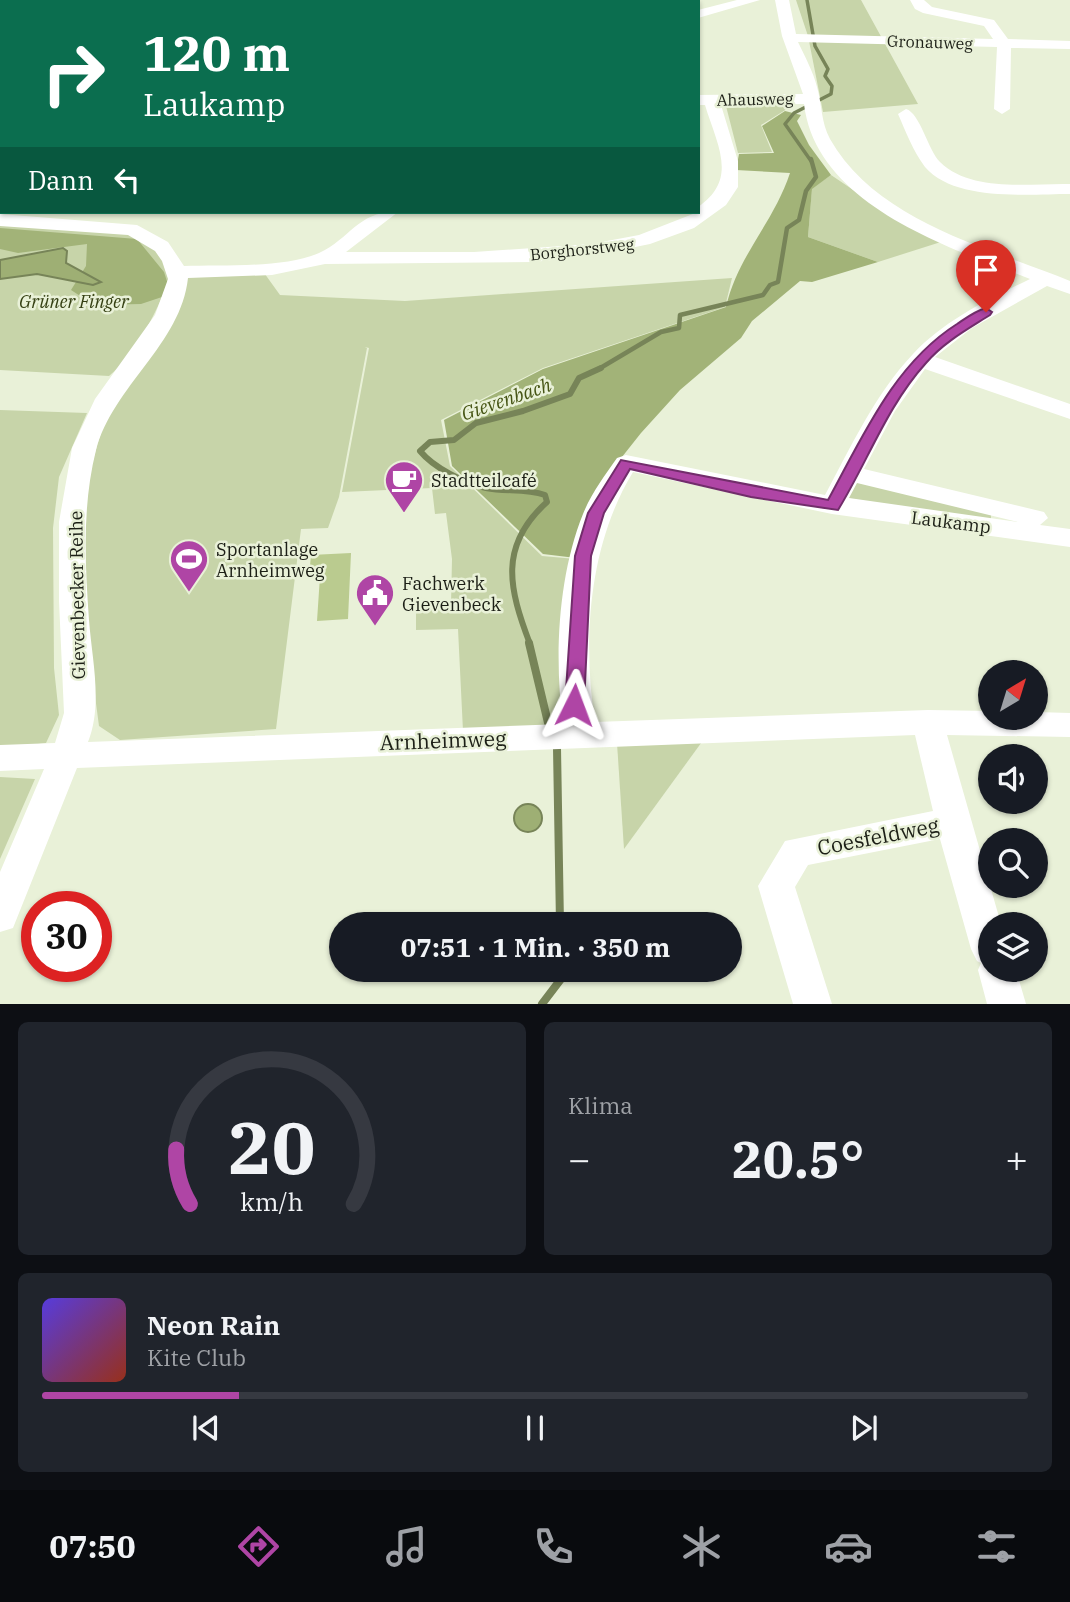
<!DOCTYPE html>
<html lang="de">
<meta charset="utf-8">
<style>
:root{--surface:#171b24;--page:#20242c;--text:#f1f3f6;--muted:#9ea1a6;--line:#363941;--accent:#af45a5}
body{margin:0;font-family:"IBM Plex Serif",serif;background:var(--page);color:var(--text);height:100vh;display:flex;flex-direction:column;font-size:26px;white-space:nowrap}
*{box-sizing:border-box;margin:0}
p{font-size:23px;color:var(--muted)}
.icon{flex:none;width:38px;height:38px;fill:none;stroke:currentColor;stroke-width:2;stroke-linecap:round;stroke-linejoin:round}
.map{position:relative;height:1004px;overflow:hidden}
.panel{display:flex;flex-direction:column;gap:18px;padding:18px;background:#0d0f14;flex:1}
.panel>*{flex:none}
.banner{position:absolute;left:0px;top:0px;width:700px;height:214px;box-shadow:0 2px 5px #0004;background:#0b6e4f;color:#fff;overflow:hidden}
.needle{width:46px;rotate:38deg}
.buttons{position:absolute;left:978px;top:660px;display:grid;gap:14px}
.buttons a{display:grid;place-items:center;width:70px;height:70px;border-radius:50%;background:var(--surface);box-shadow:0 2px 5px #0004;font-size:35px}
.speed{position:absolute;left:21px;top:891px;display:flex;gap:14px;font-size:35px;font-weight:700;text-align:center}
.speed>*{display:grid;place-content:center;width:91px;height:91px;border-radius:50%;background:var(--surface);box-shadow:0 2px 5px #0004;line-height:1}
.speed .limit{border:10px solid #d22;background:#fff;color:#111}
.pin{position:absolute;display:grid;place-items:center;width:60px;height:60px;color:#fff;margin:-72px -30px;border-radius:50% 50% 50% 0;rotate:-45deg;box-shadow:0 0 7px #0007}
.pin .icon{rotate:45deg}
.me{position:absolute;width:77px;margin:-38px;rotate:3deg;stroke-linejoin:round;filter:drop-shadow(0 0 5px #0008)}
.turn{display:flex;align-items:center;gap:24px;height:147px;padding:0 28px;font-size:32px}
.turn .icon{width:91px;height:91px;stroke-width:2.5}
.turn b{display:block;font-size:49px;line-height:60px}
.then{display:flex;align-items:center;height:66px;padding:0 28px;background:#0003;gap:14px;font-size:26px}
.big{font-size:52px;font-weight:700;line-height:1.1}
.panel .tile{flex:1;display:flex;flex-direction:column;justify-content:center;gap:10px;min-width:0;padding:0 24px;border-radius:10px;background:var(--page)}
.panel .dial{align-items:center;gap:0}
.dial svg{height:182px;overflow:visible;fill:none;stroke:var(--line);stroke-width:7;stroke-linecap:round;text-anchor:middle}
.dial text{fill:var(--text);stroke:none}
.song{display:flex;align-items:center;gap:21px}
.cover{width:84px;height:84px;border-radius:10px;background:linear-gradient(135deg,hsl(250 70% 55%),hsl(10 70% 35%))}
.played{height:7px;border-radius:4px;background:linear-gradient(90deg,var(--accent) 20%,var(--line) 20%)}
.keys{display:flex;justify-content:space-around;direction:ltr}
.heat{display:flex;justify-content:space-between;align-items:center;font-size:38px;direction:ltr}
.panel .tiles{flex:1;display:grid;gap:18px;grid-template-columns:1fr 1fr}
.tile:last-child{grid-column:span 2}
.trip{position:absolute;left:329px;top:912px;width:413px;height:70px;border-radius:35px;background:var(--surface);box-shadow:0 2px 5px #0004;font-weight:700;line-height:70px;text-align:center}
.tabs{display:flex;height:112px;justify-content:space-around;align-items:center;background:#090b0e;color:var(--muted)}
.tabs .icon{width:49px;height:49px}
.tabs .active{color:var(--accent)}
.tabs b{font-size:32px;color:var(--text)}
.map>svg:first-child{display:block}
.green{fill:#c7d4a9}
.forest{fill:#a2b378}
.water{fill:#9eaf74;stroke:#778458;stroke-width:2}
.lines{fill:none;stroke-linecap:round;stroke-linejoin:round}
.stream-far3{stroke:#778458;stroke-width:3.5}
.stream-far2{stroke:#778458;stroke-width:4.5}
.stream-far1{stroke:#778458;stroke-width:6}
.stream{stroke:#778458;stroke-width:8}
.building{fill:#bacb8f}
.minor{fill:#fff;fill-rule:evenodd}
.route{fill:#af45a5;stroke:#722d6b;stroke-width:2}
.labels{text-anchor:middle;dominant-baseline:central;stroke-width:5;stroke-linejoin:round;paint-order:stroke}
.far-street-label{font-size:16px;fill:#1c1f16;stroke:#e9f1d8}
.park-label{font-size:18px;font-style:italic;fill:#354013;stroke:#e9f1d8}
.poi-label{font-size:18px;fill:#1c1f16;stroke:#e9f1d8;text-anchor:start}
.street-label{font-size:18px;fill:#1c1f16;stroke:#e9f1d8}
.water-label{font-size:19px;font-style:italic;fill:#465514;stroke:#e9f1d8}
.near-street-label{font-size:21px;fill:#1c1f16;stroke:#e9f1d8}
</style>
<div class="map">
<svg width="1070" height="1004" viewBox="0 0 1070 1004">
<rect width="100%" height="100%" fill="#e9f1d8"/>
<g class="green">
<polygon points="796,0 861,0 918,104 823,112 808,36"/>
<polygon points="795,104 761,125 772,152 738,153 726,106"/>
<polygon points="831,175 877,206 944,241 878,262 808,237 812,188"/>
<path d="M0 222 126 231 150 237 173 269C160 306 139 350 109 376L0 370Z"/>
<polygon points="183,270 262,270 280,295 405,301 732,278 725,307 543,368 441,420 450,466 542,556 576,559 583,727 463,731 458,629 416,630 416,607 451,605 452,559 446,513 435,514 432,488 342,492 369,348 365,347 367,348 339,497 328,528 301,529 276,729 120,740 99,726 90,658 83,526 88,477 105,419"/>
<polygon points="0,410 87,413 59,477 53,528 54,668 59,715 46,743 0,749"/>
<polygon points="854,479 991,512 991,520 845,498"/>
<polygon points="704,739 624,849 617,743"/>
<polygon points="0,777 35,779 0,859"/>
</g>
<g class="forest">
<path d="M785 111 801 115 797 121 809 145 831 175 812 189 808 237 878 262 812 282 800 281 752 321 741 338 680 390 641 433 618 462 576 558 543 554 452 466 444 420 543 369 726 307C738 255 773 224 790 173L736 170 739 154 774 153 762 126Z"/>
<polygon points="0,228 137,239 164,272 171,294 141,304 94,305 71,290 86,266 87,244 18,253 0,249"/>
</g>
<g class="water">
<polygon points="63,248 67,251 66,263 101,282 93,285 37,274 0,279 0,260"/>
<circle cx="528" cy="818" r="14"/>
</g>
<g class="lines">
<polyline class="stream-far3" points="807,0 815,46 828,69 825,76 832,86 831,94 794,113 785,124 811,161"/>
<polyline class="stream-far2" points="597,370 661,332 679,328 680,315 763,295 770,285 778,282 787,228 799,220 806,191 816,177 811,159"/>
<path class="stream-far1" d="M530 644C509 589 498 546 547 502L545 495C525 488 506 492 486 488 464 483 434 468 420 451L430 442 454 440 476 423 523 411 570 394 579 378 601 368"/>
<g class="stream">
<polyline points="529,643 550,731"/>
<polyline points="554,742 557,748 560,924"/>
<polyline points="542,1004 561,979 561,970"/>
</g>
</g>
<polygon class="building" points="351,553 348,619 317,621 320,576 309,577 311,555"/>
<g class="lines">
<g class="minor">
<polygon points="199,0 213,0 198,2"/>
<polygon points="285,0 307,0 308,1 284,2"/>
<polygon points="477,0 493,0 494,2 479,2"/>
<polygon points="646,0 662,0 663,2 648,2"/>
<polygon points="737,0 760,0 698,18 698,10"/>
<path d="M775 0H789L796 34 993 39 984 26 923 13 915 9 910 0H924L932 7 994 20 1008 39 1070 41V49L1011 48 1010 109 1002 114 994 109 997 47 798 42C805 57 813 71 817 87 822 104 821 123 830 139 876 221 989 248 1070 281V294L1047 286 972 328 935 357 1070 404V419L925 369 895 411 864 469 1044 512 1048 518 1040 525 1070 529V547L832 514 633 472C589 544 582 640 595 722L928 710 990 711V718H1036V712L1070 713V737L947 735 1001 924H990V970H1016L1026 1004H987L978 970 981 963 977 961 971 949 940 839 808 865 795 887 832 1004H793L758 886 785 841 933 811 915 735 77 768 13 928 0 932V872L44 769 0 771V745L55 743 64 713 59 601V522L72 448 95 399 155 315 168 279 162 261 155 251 128 235 0 226V214L137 225 168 242 184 266C221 265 286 268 319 253 351 238 359 210 398 212L346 252H474L591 244 639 235 698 212V207C739 179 717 145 705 105H698V95L803 94 782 36ZM804 104C816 205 948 247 1030 279 989 299 945 320 913 354 875 394 851 447 825 495L626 455 617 458C605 475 591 494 583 514 558 576 554 658 563 724L88 742C103 704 92 660 89 620 85 564 82 506 96 450 113 386 181 344 188 278L272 275 325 264 533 262 591 256 650 244 694 228 726 205 738 187V161L721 105ZM857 483 1018 522 849 498Z"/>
<rect x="0" y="47" width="2" height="8"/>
<path d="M906 109C920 113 928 150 940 162 972 193 1030 183 1070 184V194C1029 194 955 202 925 167 913 151 906 132 898 114Z"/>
</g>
</g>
<path class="route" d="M986 308 992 312 990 315C968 329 944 342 926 363 887 406 868 461 838 510L751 497 630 469 604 513 591 556 584 705 581 710H568L565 705 575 556 588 513 621 460 828 500C863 436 894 364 957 324 966 318 975 311 986 308Z"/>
<defs>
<g id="cafe-pin" transform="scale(2.0125)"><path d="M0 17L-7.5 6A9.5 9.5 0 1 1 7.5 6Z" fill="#af45a5" stroke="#e9f1d8"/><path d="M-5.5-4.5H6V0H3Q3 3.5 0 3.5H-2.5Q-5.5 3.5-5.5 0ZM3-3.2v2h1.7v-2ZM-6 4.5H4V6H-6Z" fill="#fff"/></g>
<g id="stadium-pin" transform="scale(2.0125)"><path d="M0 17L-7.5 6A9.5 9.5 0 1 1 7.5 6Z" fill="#af45a5" stroke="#e9f1d8"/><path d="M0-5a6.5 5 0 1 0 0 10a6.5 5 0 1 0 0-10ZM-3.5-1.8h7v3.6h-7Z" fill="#fff"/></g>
<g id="civic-pin" transform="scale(2.0125)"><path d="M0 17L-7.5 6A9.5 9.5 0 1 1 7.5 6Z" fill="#af45a5" stroke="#e9f1d8"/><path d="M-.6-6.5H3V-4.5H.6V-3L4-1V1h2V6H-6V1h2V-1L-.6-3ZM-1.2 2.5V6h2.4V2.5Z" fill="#fff"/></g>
</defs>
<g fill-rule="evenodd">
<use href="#cafe-pin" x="404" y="480"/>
<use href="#stadium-pin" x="189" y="559"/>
<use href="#civic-pin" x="375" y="593"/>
</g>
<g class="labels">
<g class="far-street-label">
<text transform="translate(930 42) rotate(2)">Gronauweg</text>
<text transform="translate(755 99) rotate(-1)">Ahausweg</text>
<text transform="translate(582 249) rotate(-6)">Borghorstweg</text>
</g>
<g class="park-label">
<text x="74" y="301">Grüner Finger</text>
</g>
<g class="poi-label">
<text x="431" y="480">Stadtteilcafé</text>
<text x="216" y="549">Sportanlage<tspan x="216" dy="21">Arnheimweg</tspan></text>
<text x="402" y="583">Fachwerk<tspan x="402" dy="21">Gievenbeck</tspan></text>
</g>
<g class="street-label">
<text transform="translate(951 522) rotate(7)">Laukamp</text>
<text transform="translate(77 595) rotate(-91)">Gievenbecker Reihe</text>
</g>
<g class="water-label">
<text transform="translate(506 399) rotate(-19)">Gievenbach</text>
</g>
<g class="near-street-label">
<text transform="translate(443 740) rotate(-2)">Arnheimweg</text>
<text transform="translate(878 836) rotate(-11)">Coesfeldweg</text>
</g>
</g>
</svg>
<div class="buttons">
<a><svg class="needle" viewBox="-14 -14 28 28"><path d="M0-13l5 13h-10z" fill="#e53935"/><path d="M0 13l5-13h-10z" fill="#9ea1a6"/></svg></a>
<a><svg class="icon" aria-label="sound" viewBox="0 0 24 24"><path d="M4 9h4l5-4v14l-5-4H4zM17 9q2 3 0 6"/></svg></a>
<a><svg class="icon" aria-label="search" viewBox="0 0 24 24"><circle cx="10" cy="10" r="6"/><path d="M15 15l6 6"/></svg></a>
<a><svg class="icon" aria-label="layers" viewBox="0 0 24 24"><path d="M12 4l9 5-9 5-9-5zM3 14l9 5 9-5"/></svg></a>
</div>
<div class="speed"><div class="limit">30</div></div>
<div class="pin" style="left:986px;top:312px;background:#d93025"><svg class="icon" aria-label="arrive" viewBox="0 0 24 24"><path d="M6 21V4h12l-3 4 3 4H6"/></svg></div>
<svg class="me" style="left:574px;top:705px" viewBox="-20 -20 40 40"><path d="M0-17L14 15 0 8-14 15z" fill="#af45a5" stroke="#fff" stroke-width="4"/></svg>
<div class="trip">07:51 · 1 Min. · 350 m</div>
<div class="banner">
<div class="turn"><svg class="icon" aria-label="right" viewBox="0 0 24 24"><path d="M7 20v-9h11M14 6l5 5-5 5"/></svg><div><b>120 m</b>Laukamp</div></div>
<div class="then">Dann<svg class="icon" aria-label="left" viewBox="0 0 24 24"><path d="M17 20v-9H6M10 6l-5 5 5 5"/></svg></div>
</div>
</div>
<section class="panel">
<div class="tiles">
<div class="tile dial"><svg viewBox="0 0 100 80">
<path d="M14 69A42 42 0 1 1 86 69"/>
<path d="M14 69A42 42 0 0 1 8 45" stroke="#af45a5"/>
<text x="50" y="56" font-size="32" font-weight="700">20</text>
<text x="50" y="72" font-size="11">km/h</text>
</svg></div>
<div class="tile"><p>Klima</p>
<div class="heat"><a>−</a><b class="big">20.5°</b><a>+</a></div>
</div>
<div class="tile">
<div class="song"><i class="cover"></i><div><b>Neon Rain</b><p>Kite Club</p></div></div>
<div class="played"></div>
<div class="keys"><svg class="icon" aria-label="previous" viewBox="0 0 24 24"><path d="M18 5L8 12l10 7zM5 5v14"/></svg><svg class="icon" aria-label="pause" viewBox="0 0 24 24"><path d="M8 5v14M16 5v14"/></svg><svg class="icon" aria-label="next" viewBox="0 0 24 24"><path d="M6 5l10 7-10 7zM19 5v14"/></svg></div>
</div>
</div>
</section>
<nav class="tabs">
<b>07:50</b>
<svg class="icon active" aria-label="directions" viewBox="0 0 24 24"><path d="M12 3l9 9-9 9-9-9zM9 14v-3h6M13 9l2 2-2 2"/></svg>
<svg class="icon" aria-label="music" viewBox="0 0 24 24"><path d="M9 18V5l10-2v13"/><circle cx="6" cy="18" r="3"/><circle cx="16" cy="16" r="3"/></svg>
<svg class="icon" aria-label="phone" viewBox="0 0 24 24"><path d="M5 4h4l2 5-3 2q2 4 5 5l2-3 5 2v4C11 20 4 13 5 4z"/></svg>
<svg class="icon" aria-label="climate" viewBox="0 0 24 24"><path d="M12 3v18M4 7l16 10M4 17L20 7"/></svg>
<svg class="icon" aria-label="car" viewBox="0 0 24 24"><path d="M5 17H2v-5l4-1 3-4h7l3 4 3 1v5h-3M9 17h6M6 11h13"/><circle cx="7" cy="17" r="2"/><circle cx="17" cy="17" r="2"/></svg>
<svg class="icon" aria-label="filters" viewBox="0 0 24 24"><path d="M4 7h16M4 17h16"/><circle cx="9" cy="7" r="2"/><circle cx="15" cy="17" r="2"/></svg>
</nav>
